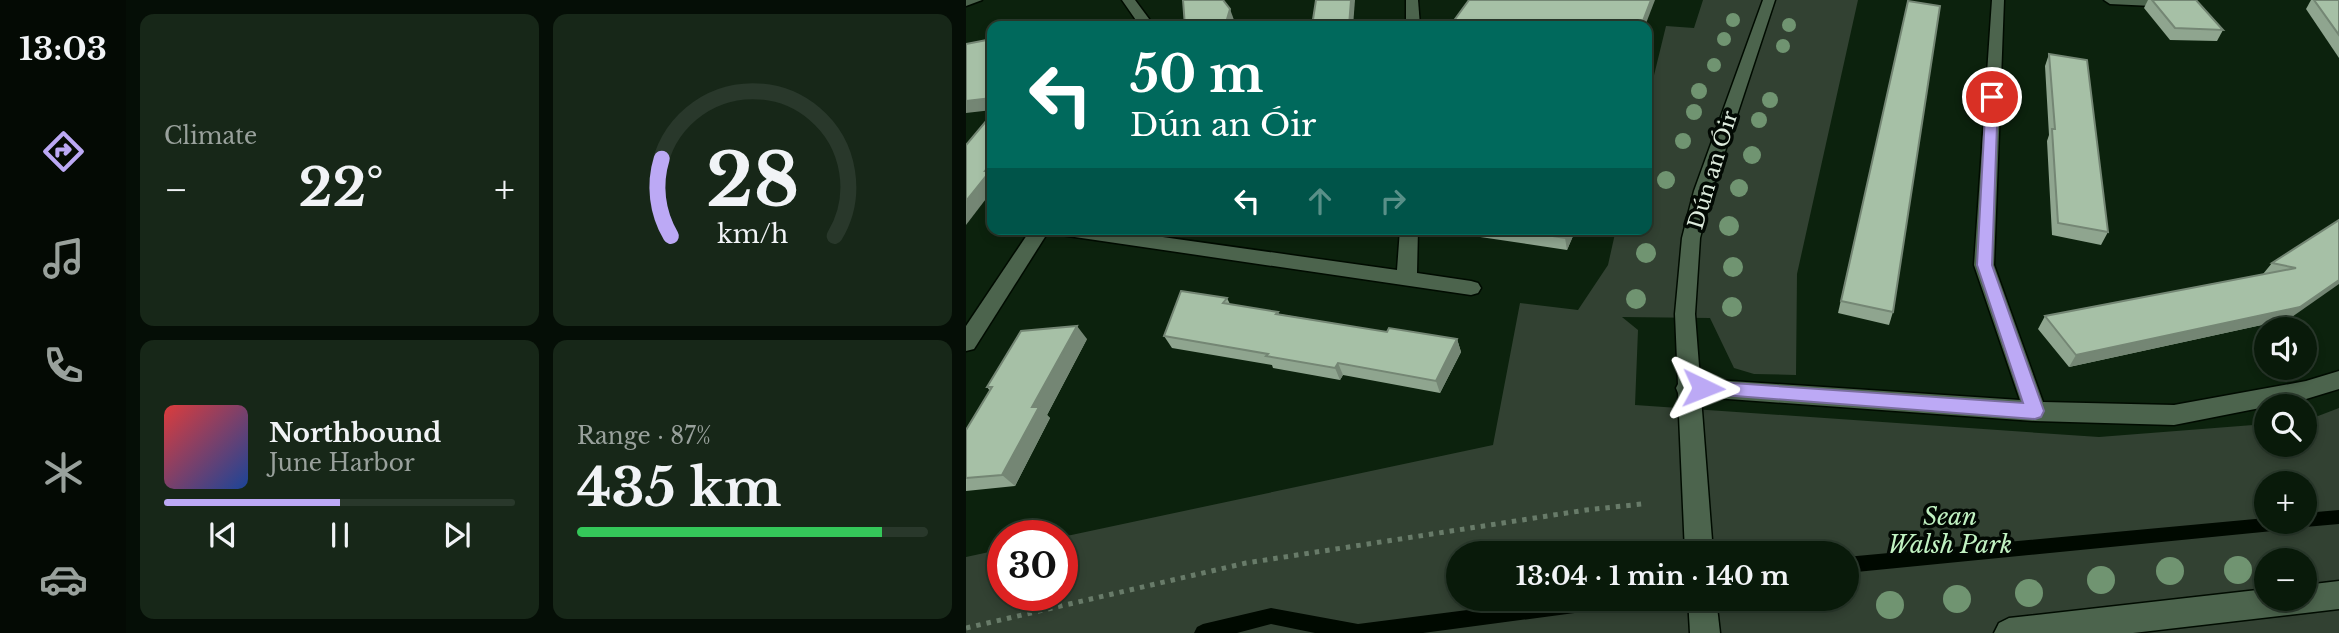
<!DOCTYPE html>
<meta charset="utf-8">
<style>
:root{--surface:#091a0a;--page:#172718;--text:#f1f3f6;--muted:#99a19c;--line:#29382b;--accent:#bca9f5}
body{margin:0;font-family:"Libre Baskerville",serif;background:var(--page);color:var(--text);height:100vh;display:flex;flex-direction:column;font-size:26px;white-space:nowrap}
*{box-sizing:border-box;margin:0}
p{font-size:23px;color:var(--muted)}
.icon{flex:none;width:38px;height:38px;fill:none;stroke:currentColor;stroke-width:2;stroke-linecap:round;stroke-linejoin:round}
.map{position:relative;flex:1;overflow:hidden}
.side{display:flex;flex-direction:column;gap:14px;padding:14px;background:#050e06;width:840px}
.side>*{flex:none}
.guide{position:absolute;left:21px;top:21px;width:665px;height:214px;border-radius:14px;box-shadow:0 4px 10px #0003,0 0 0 2px var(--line);background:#00695c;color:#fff;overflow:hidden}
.tools{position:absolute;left:1288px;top:317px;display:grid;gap:14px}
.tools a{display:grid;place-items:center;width:63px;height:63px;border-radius:50%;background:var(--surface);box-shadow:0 4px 10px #0003,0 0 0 2px var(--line);font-size:35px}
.speed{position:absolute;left:21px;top:520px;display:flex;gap:14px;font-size:35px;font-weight:700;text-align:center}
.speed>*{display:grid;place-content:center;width:91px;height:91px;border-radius:50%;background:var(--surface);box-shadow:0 4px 10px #0003,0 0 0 2px var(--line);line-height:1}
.speed .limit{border:10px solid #d22;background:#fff;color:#111}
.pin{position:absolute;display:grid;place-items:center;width:60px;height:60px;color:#fff;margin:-30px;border:4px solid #fff;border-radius:50%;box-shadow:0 2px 7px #0007}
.me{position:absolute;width:77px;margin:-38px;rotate:92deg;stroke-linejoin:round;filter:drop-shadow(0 0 5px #0008)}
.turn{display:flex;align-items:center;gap:24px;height:147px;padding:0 28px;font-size:32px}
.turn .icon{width:91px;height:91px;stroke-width:2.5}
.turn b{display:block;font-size:49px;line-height:60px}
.lanes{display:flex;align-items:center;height:66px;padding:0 28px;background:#0003;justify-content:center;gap:35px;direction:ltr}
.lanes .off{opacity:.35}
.big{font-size:52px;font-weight:700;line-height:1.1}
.side .card{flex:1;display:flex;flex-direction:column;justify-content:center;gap:10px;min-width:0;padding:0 24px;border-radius:14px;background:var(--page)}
.side .dial{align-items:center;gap:0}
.dial svg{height:182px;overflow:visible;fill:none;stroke:var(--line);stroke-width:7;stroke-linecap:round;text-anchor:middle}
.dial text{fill:var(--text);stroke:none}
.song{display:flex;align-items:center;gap:21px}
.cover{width:84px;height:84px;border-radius:10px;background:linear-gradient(135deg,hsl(0 70% 55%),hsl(220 70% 35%))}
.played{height:7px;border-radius:4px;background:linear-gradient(90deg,var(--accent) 50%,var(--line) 50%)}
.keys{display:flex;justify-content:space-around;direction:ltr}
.heat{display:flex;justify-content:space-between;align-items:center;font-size:38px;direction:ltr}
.charge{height:10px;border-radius:5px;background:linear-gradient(90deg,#34c759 87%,var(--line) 0)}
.side .tiles{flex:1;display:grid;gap:14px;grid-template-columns:repeat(2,1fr)}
.trip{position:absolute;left:480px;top:541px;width:413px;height:70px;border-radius:35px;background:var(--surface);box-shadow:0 4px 10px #0003,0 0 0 2px var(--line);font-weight:700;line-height:70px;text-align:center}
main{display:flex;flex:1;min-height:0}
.menu{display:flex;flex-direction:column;width:126px;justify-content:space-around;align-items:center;background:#040a04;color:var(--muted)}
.menu .icon{width:49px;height:49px}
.menu .current{color:var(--accent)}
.menu b{font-size:32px;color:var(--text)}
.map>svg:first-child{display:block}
.green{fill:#324132;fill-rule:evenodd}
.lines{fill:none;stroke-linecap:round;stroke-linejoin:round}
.stream{fill:#000900;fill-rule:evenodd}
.lane-casing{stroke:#000b00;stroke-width:3}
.street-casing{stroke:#000b00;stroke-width:3}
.path{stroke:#687b69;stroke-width:5;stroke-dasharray:4.5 6;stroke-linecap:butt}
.lane{fill:#4c644d;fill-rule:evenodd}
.street{fill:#4c644d;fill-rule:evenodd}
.tree{fill:#709471}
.wall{fill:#8fa58f}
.shaded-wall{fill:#748674}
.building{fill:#a6c0a6;stroke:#748674;stroke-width:2}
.route{fill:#bca9f5;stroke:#7a6e9f;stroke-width:2}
.labels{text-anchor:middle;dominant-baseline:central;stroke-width:7;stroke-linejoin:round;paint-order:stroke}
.street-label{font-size:21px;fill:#ddebdd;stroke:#020903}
.near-park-label{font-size:24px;font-style:italic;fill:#c1f2c2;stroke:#020903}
</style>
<main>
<nav class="menu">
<b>13:03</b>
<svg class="icon current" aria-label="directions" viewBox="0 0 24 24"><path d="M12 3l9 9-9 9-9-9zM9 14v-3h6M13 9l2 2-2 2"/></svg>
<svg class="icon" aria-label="music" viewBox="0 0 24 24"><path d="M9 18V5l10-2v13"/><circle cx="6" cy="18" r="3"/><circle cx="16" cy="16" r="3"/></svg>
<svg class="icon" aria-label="phone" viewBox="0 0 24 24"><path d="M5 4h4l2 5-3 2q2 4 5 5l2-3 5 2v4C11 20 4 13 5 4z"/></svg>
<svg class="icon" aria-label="climate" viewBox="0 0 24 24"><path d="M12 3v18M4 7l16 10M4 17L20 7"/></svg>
<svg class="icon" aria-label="car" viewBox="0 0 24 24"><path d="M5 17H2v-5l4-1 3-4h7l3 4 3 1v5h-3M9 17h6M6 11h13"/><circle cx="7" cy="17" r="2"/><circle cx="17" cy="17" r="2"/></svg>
</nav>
<section class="side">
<div class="tiles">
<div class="card"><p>Climate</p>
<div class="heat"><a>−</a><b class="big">22°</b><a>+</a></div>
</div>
<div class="card dial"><svg viewBox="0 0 100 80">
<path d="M14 69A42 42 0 1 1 86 69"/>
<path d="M14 69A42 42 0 0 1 10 35" stroke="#bca9f5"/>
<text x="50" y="56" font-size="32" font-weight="700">28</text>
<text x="50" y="72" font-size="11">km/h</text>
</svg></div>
<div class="card">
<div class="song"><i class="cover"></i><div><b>Northbound</b><p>June Harbor</p></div></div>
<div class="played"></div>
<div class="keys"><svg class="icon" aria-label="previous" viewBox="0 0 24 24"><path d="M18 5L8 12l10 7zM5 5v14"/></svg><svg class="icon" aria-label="pause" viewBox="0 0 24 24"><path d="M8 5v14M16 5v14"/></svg><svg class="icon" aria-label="next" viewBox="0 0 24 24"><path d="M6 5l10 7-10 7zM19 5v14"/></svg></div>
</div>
<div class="card"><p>Range · 87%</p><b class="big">435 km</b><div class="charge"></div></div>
</div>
</section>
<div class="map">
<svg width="1373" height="633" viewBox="0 0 1373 633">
<rect width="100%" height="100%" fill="#0c220d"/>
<path class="green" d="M737 0H892L831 274 830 375 788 374 768 368 744 318 656 317 672 330 669 405 1133 437 1300 424V444H1339V421L1373 408V633H0V557L37 549V595H96V537L527 445 554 303 612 310 642 265 650 229H681V104L700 26 728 28ZM1300 483H1339V522H1300ZM492 553H880V598H492ZM1300 560H1339V598H1300Z"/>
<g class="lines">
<g class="stream">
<polygon points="1373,510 1373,524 1339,527 1333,525 1327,529 880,573 880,557 1300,518 1300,522 1339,522 1339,513"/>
<polygon points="594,598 669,598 667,604 661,606 457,633 349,633 305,624 271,633 228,633 231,627 237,624 305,608 392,624"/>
</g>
<g class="lane-casing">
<polygon id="lane" points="1373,581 1373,609 1167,633 1028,633 1033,623 1043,618 1300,589 1300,598 1339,598 1339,585"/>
</g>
<g class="street-casing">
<g id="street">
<polygon points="0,0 16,0 0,6"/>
<polygon points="156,0 169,0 186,23 185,26 171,26 172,23"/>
<polygon points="440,0 452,0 454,26 440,26"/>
<polygon points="797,0 809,0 746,191 734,238 729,314 734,379 1054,400 1008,265 1026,0 1038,0 1028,265 1077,402 1208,405 1340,381 1373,371 1373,389 1340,399 1208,425 1069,421 735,397 747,553 719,553 712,393 710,388 712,384 709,314 716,238 728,191"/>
<polygon points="1138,0 1212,0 1214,3 1208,7 1144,4"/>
<polygon points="65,229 84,229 8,349 0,351 0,326"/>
<polygon points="86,229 140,229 431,270 434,229 452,229 451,273 505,281 512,283 515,288 512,293 505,295 95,235"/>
<polygon points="722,598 750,598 754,633 724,633"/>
</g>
</g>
<polyline class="path" points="0,628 280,563 620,510 676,504"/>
<use href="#lane" class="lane"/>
<use href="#street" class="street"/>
</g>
<g class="tree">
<circle cx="767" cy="20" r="7"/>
<circle cx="823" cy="25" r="7"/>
<circle cx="758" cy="39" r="7"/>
<circle cx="817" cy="46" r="7"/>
<circle cx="748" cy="65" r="7"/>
<circle cx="733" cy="91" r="8"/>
<circle cx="804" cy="100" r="8"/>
<circle cx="728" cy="112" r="8"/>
<circle cx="793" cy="120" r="8"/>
<circle cx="717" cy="141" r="8"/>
<circle cx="786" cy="155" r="9"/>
<circle cx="700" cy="180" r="9"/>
<circle cx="773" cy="188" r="9"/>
<circle cx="763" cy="226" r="10"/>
<circle cx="680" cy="253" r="10"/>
<circle cx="767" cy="267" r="10"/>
<circle cx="670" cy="299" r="10"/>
<circle cx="766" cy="307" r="10"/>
<circle cx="1272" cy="570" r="14"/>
<circle cx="1204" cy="571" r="14"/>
<circle cx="1135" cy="580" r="14"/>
<circle cx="1063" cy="593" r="14"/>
<circle cx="991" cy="599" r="14"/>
<circle cx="924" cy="605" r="14"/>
</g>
<g class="wall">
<polygon points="1182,0 1230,0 1257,30 1251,41 1204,40 1178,8"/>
<polygon points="1345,0 1373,0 1373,58 1340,9"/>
<polygon points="942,1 927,312 923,325 872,313"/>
<polygon points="1083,54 1142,232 1135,245 1086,235 1081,141 1083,135 1079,66"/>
<polygon points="1373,220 1323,319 1103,367 1072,329 1079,316 1297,274 1306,263"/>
<polygon points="492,229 610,229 601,250 494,234"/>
<polygon points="261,298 264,304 312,312 313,314 421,332 491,339 495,352 474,393 377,375 374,380 307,368 306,365 206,348 198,336"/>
<polygon points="121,339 81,415 84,418 49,486 0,491 0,430 24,391 21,387"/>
</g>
<g class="shaded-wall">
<polygon points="385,0 389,0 387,26 383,26"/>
<polygon points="685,0 689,0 679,26 675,26"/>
<polygon points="264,9 268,20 267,26 259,26"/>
<polygon points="26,98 26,110 0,113 0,101"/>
<polygon points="26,161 26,191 0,225 0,201"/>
<polygon points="603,229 610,229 601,250 599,238"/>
<polygon points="1373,280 1373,284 1323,319 1103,367 1110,355"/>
<polygon points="111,326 121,339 81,415 84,418 49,486 36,475 66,407"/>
<polygon points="491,339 495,352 474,393 470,381"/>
<polygon points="372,363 377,375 374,380 369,368"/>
</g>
<g class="building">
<polygon points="217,0 257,0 264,9 259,26 219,26"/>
<polygon points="350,0 385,0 383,26 346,26"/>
<polygon points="503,0 685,0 675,26 484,26"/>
<polygon points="1186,0 1230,0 1257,30 1209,28"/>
<polygon points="1348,0 1373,0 1373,35"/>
<polygon points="942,1 974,6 927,312 875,301"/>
<polygon points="26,39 26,98 0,101 0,44"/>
<polygon points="1083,54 1121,60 1142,232 1092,223 1086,129 1089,129"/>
<polygon points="26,114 26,161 19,171 24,171 0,201 0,145"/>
<polygon points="1373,220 1373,280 1334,307 1110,355 1079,316 1330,268 1306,263"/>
<polygon points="540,229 603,229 599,238"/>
<polygon points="215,291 261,298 257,303 312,312 310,314 421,332 423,328 491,339 470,381 372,363 369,368 300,356 302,354 198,336"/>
<polygon points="111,326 66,407 73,407 36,475 0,478 0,430 26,387 21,387 55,331"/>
</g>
<polygon class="route" points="1026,94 1032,97 1026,265 1078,411 1075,417 1069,419 731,393 728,388 731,383 737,381 1057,403 1011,265 1020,97"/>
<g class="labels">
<g class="street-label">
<text transform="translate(747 170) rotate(-73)">Dún an Óir</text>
</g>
<g class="near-park-label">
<text x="984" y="516">Sean<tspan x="984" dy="28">Walsh Park</tspan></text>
</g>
</g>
</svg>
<div class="tools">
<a><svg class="icon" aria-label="sound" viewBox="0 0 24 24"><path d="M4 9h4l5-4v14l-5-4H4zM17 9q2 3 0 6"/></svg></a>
<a><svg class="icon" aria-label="search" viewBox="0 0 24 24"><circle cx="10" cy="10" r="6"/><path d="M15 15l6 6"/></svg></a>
<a>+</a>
<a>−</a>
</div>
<div class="speed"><div class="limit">30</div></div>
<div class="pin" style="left:1026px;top:97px;background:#d93025"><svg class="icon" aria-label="arrive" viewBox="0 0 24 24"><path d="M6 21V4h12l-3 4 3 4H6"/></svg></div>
<svg class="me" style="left:737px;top:388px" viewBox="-20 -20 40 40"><path d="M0-17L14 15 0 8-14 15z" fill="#bca9f5" stroke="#fff" stroke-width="4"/></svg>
<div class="trip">13:04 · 1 min · 140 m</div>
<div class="guide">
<div class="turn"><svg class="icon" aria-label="left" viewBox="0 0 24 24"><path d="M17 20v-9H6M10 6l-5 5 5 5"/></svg><div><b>50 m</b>Dún an Óir</div></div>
<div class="lanes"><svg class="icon" aria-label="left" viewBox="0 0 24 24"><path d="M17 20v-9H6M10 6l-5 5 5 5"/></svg><svg class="icon off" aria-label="ahead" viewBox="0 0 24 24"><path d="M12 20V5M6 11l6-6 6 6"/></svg><svg class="icon off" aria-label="right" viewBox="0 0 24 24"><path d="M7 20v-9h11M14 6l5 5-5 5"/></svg></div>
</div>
</div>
</main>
